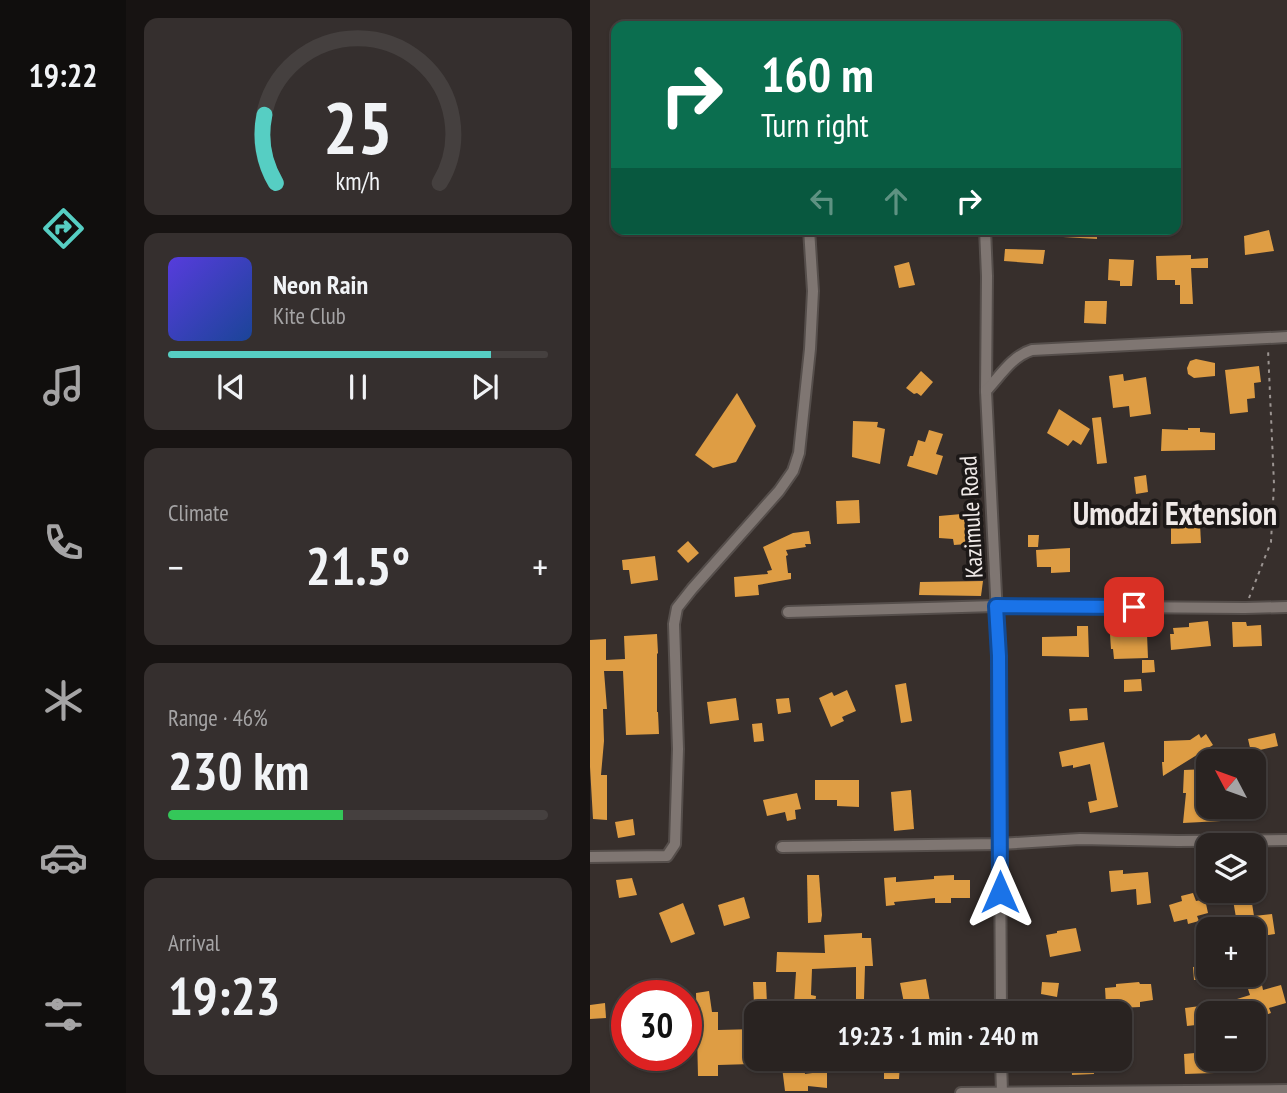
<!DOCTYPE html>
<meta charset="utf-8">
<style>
:root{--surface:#292321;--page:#352f2e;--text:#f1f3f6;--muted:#a5a4a5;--line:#45403f;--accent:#56cec3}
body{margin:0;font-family:"PT Sans Narrow",sans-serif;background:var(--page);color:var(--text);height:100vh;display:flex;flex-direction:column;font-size:26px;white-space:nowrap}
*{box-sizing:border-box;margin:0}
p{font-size:23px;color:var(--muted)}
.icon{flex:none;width:38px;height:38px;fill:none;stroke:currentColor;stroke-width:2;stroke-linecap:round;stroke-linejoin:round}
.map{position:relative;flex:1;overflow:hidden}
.sheet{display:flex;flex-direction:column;gap:18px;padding:18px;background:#171312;width:464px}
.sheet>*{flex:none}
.banner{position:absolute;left:21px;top:21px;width:570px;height:214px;border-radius:14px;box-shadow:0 2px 5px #0004,0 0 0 2px var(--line);background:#0b6e4f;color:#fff;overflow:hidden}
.needle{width:46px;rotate:311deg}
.fabs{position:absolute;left:606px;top:749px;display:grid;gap:14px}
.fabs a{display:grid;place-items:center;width:70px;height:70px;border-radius:14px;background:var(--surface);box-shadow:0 2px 5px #0004,0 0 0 2px var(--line);font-size:35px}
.speed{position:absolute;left:21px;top:980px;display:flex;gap:14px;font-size:35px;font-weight:700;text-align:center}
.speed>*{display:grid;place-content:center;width:91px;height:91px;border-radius:50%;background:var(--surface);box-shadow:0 2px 5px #0004,0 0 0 2px var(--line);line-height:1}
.speed .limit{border:10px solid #d22;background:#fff;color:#111}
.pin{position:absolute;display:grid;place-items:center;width:60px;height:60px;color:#fff;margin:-30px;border-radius:14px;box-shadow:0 4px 10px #0006}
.me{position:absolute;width:77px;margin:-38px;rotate:0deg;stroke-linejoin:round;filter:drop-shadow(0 0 5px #0008)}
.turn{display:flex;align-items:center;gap:24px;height:147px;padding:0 35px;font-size:32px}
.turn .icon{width:91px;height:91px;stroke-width:2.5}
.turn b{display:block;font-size:49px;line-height:60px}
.lanes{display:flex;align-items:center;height:66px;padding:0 35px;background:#0003;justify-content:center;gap:35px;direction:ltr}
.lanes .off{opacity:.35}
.big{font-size:52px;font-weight:700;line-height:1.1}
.sheet .tile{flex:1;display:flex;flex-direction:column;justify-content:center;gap:10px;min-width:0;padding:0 24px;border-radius:14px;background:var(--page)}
.sheet .dial{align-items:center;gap:0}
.dial svg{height:182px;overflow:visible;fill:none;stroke:var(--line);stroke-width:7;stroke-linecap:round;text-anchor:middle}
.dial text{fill:var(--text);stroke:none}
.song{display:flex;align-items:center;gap:21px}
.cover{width:84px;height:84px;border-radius:10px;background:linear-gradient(135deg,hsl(250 70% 55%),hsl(220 70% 35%))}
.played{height:7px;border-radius:4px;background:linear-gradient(90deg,var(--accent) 85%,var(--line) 85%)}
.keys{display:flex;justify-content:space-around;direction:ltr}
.heat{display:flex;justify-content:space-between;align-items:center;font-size:38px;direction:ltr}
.charge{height:10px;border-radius:5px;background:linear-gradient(90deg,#34c759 46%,var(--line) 0)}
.trip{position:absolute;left:154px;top:1001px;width:388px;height:70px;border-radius:14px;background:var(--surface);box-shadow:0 2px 5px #0004,0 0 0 2px var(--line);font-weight:700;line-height:70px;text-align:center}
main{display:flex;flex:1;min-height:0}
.menu{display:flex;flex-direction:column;width:126px;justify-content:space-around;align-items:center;background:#100e0d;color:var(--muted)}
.menu .icon{width:49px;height:49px}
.menu .active{color:var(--accent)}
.menu b{font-size:32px;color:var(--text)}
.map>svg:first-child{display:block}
.building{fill:#de9d44}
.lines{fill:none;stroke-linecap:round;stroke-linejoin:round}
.minor-casing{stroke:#554e4b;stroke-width:14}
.path{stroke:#9c9592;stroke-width:2;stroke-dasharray:3.5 5;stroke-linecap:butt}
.minor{stroke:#7f7672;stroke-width:10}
.route-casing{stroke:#114b97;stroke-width:18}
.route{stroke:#1a73e8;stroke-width:12}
.labels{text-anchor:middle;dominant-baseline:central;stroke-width:7;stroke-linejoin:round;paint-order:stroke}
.street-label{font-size:24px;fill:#efe9e7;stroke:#1c1817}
.district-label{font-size:32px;font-weight:bold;fill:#efe9e7;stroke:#1c1817}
</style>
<main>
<nav class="menu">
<b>19:22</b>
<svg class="icon active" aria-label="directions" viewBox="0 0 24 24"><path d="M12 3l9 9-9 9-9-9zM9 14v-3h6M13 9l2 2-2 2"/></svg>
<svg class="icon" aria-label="music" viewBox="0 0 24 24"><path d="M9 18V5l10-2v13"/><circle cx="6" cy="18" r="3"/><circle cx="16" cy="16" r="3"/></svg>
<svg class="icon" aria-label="phone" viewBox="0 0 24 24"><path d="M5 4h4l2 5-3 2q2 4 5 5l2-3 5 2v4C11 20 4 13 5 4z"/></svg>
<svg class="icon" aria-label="climate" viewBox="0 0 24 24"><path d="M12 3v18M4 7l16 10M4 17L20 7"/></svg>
<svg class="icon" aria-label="car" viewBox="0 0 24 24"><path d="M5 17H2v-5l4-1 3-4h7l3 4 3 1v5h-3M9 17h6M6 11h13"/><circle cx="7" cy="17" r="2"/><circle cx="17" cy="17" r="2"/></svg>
<svg class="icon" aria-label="filters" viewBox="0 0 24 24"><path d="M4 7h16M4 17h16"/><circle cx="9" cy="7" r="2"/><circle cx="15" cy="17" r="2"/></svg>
</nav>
<section class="sheet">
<div class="tile dial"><svg viewBox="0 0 100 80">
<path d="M14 69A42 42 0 1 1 86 69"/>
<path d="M14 69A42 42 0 0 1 9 39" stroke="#56cec3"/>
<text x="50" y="56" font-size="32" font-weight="700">25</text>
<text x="50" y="72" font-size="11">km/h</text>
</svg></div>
<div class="tile">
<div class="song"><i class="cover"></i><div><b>Neon Rain</b><p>Kite Club</p></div></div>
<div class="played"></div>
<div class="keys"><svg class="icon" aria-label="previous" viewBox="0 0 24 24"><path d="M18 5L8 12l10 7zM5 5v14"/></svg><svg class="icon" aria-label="pause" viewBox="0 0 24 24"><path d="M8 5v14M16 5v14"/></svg><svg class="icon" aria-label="next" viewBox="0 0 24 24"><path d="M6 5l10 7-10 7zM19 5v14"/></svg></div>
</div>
<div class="tile"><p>Climate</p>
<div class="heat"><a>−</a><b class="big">21.5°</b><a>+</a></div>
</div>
<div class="tile"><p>Range · 46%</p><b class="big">230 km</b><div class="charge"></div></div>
<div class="tile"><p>Arrival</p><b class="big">19:23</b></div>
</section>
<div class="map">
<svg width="698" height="1093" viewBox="0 0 698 1093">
<rect width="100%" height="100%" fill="#372f2c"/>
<g class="building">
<polygon points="473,229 507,229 507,239 473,237"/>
<polygon points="679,230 684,251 655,255 654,236"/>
<polygon points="415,249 455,250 453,264 414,261"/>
<polygon points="601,255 601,259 618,258 618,268 601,268 603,304 590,304 590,285 585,285 585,280 567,280 566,256"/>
<polygon points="519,259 544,260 542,286 530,286 530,281 518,280"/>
<polygon points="319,262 325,285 309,288 304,266"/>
<polygon points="495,301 517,301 516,324 494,323"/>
<polygon points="606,359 625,363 625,376 604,378 598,374 597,368 600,361"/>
<polygon points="669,366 671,382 664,383 665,398 657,399 658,412 640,414 635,370"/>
<polygon points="331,371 343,382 331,396 327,393 324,394 316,388"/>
<polygon points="533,374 534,381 556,377 561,414 540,417 539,406 523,408 519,376"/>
<polygon points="147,393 166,426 146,462 123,468 105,455"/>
<polygon points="469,409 500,429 491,445 483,440 478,446 457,433"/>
<polygon points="511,417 517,463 507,464 502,418"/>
<polygon points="263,421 288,422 287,427 295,429 290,464 262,457"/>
<polygon points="598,428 610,428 610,432 625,433 625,450 571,451 572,429 598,430"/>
<polygon points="339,430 353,434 346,454 353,456 347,475 317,466 320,456 323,456 328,440 335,442"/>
<polygon points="556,475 558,492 546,494 544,477"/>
<polygon points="269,500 270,523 247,524 246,501"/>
<polygon points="383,513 387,535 377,537 377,544 364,545 363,539 349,538 349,516"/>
<polygon points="610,524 611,543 581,544 581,525"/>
<polygon points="219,531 221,544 215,544 216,547 196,550 198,555 196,556 198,573 201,573 201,579 168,585 169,595 145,597 144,577 178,574 177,571 182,570 173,547 203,533"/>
<polygon points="438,535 449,535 448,547 438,547"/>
<polygon points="98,541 109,553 98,563 87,551"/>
<polygon points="480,548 480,572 461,573 461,567 447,567 446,550"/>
<polygon points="65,556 68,580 41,584 39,570 33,570 32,560"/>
<polygon points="393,581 391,596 329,595 330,582"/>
<polygon points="618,621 621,646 581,650 580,634 584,634 583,628 599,627 599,623"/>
<polygon points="642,622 656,622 657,626 671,625 672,646 643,647"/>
<polygon points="487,626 498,626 499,657 452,656 452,637 487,636"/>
<polygon points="538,633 538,636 557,634 558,658 524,659 523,649 521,649 520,634"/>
<polygon points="67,634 68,653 67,654 67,712 68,712 69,734 36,735 33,671 14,671 17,709 13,709 14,741 11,775 17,775 17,820 3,819 0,767 0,640 16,639 16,660 35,659 34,636"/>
<polygon points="552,660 564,660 565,672 552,673"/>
<polygon points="551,679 552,691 534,692 534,680"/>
<polygon points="316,683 322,721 311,723 305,685"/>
<polygon points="257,690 266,711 252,717 254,721 241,727 229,698 242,692 244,696"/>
<polygon points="146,698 149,720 120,724 117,702"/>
<polygon points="199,698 201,712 188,714 186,699"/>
<polygon points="497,708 498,720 480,721 479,709"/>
<polygon points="172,723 174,741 164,742 162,724"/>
<polygon points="685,733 688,746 661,752 658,739"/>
<polygon points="609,734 611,738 616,734 623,745 573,776 572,762 574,762 574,741 600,740"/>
<polygon points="514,742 528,807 500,813 498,802 507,800 500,764 483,768 483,765 472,767 469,752"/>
<polygon points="617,769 618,807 631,807 631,821 593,823 596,793 593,793 594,770"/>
<polygon points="225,780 269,780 269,807 247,806 247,800 225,800"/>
<polygon points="321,790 324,829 304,831 301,792"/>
<polygon points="207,793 211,809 205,810 206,819 197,821 195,812 177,816 173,800"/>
<polygon points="43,819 45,835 28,838 25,822"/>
<polygon points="533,870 533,874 558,872 561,903 547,905 546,889 521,892 519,871"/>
<polygon points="217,875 229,875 232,915 231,922 218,923"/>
<polygon points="364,875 364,880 380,880 380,898 361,898 361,903 345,903 345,898 304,902 305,905 296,906 294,878 306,877 306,882 344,879 344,876"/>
<polygon points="42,878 47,895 29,898 26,880"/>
<polygon points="603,893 606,901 615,899 618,913 607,916 609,921 598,924 597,919 584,922 579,905 592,901 591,896"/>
<polygon points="154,897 160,918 134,926 128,905"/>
<polygon points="661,897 664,916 682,914 685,934 663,937 663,929 648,929 643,900"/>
<polygon points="93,903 105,934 81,943 69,913"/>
<polygon points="486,928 491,951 460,957 456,935 467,933 467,931"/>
<polygon points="272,933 272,938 281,938 283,966 275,966 274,999 266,999 266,967 222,969 221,995 226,996 225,1005 204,1004 206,972 186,972 187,952 235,953 234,935"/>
<polygon points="618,966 618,979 604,980 603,967"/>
<polygon points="336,979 340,1002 328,1004 327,1001 314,1003 310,983"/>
<polygon points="163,982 176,982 177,1004 164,1004"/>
<polygon points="452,982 469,983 467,997 451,994"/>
<polygon points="549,982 550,984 561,984 563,1000 550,1002 550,1007 528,1008 528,1004 516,1005 515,988 526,987 526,984"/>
<polygon points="672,985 673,990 691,985 696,1003 679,1008 681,1013 667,1018 666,1013 651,1013 647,999 660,995 658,989"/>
<polygon points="119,991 122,1012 128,1012 128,1030 166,1029 166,1034 156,1037 156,1052 163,1054 162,1064 128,1065 128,1076 108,1076 106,993"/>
<polygon points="260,999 282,999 283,1008 279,1009 279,1013 264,1013 264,1011 260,1011"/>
<polygon points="15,1003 16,1018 0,1019 0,1005"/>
<polygon points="618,1005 618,1028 606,1029 606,1025 597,1026 595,1008"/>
<polygon points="605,1046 618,1046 618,1059 624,1059 624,1073 595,1074 594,1054 605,1053"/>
<polygon points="191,1059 213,1060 215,1074 237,1071 237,1088 218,1086 218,1091 195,1091"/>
<polygon points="481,1059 503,1059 504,1074 482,1075"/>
<polygon points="294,1063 310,1063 309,1079 294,1079"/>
</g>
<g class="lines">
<g class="minor-casing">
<g id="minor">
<polyline points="395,229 397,276 396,391 409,656 411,1013"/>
<path d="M396 391C410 376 422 356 442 350L698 337"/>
<polyline points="198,612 406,606 655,608 698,607"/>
<polyline points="192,847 410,844 490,839 588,841 698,840"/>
<polyline points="0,857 77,856 85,844 88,749 84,624 87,608 102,589 189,491 203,471 209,453 220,349 223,291 219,229"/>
<polyline points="411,1059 412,1093"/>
<polyline points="371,1093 698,1090"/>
</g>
</g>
<polyline class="path" points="659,598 681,542 684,484 678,349"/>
<use href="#minor" class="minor"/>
</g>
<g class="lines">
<g class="route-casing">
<polyline id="route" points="410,892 409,656 406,606 544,607"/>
</g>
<use href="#route" class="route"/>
</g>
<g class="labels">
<g class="street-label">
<text transform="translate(381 517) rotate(-93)">Kazimule Road</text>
</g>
<g class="district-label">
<text x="585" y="513">Umodzi Extension</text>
</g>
</g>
</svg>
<div class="fabs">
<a><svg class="needle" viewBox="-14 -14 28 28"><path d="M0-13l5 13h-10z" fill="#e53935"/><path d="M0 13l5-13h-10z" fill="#a5a4a5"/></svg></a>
<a><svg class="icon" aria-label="layers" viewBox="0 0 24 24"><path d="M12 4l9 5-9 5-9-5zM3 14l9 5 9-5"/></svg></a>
<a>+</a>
<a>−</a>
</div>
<div class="speed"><div class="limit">30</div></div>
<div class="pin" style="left:544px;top:607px;background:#d93025"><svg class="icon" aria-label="arrive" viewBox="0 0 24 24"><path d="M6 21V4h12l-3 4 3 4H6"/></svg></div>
<svg class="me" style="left:410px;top:892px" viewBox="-20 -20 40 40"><path d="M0-17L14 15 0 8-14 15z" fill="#1a73e8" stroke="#fff" stroke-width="4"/></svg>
<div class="trip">19:23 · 1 min · 240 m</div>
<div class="banner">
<div class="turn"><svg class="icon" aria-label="right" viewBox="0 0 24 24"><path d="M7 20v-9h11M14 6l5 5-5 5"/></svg><div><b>160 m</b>Turn right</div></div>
<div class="lanes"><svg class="icon off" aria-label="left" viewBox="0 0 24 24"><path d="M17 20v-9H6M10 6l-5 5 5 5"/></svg><svg class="icon off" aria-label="ahead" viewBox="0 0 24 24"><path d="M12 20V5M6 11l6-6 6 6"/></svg><svg class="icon" aria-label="right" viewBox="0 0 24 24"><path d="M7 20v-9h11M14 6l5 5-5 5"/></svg></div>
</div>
</div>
</main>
